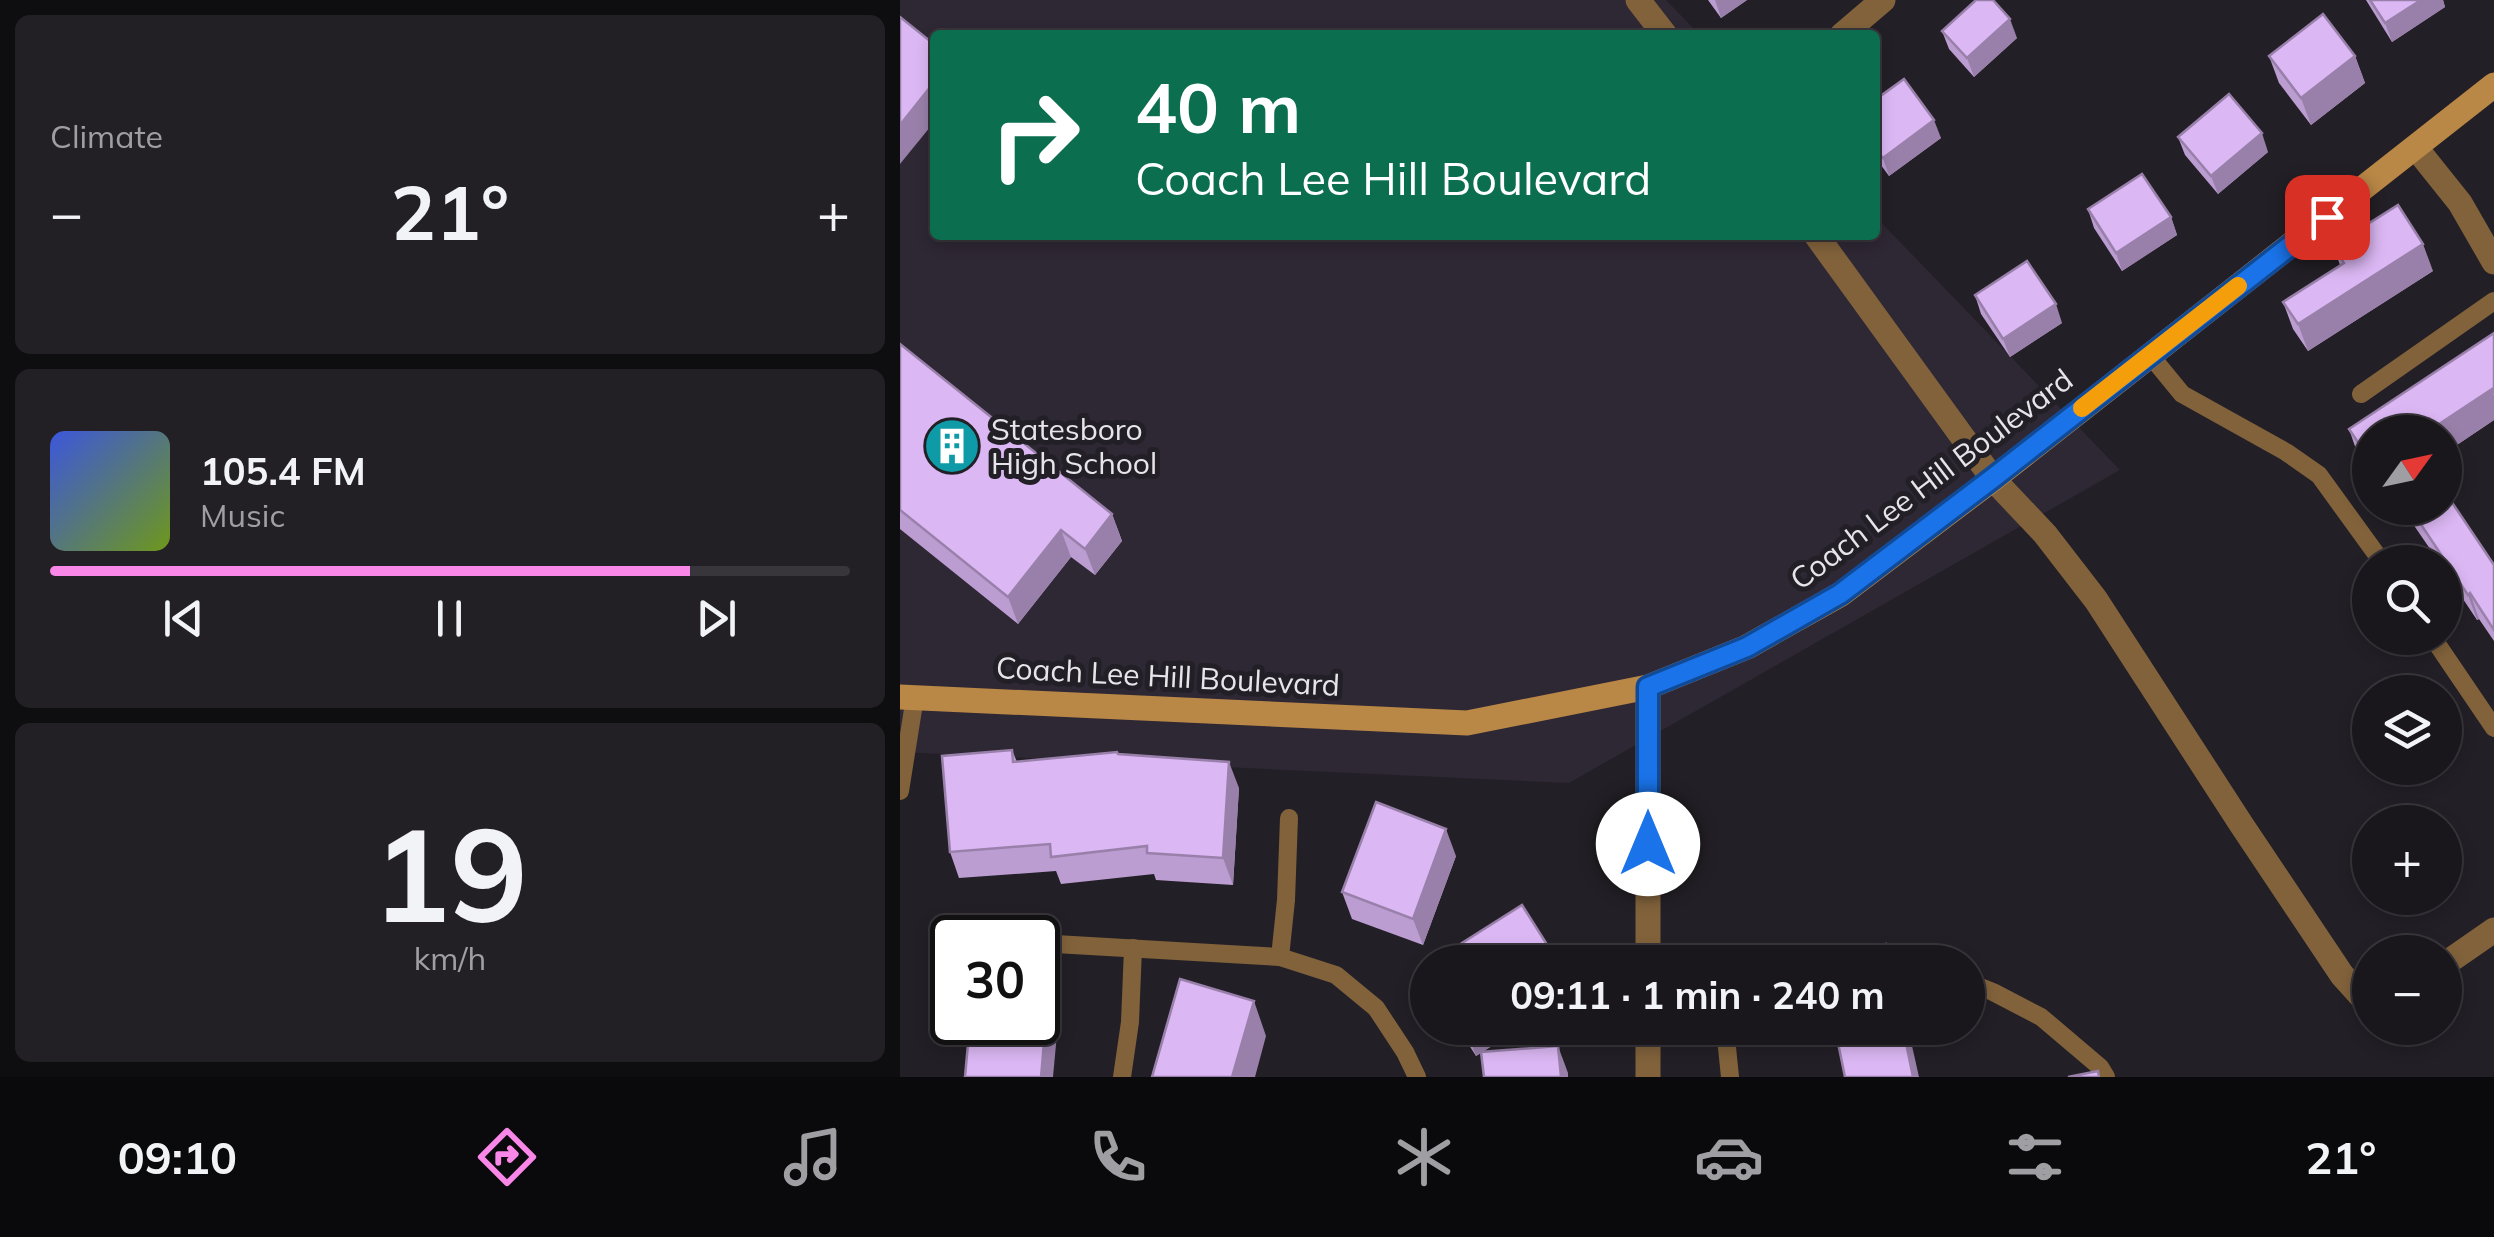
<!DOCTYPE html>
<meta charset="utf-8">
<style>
:root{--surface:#1a171c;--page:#232025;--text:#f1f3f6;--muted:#9f9fa3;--line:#38363b;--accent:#f987e8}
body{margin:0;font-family:Mulish,sans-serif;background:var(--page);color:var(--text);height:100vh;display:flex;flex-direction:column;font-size:38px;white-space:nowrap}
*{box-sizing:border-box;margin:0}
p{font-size:32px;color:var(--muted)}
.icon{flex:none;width:55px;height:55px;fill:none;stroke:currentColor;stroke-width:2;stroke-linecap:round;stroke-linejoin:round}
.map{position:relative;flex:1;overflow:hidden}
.panel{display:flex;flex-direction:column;gap:15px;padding:15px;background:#0e0d0f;width:900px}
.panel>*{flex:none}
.banner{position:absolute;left:30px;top:30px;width:950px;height:210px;border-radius:10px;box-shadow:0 5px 15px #0003,0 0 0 2px var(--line);background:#0b6e4f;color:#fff;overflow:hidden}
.needle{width:65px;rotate:57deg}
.fabs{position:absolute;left:1452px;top:415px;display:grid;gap:20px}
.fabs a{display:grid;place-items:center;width:110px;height:110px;border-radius:50%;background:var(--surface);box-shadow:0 5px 15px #0003,0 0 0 2px var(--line);font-size:50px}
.speed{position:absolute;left:30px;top:915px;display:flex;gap:20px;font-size:50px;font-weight:700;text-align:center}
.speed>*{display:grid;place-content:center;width:130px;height:130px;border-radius:50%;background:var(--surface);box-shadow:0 5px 15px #0003,0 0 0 2px var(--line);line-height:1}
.speed .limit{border:5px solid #111;border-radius:15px;background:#fff;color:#111}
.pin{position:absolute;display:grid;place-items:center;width:85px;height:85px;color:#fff;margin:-42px;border-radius:20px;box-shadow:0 5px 15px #0006}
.me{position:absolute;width:110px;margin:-55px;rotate:0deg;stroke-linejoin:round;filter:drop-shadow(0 0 8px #0008)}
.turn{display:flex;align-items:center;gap:35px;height:210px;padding:0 40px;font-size:45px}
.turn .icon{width:130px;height:130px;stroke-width:2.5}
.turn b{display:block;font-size:70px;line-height:85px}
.big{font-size:75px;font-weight:700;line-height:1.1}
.panel .card{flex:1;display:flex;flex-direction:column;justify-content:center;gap:15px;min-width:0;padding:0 35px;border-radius:15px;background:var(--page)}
.panel .dial{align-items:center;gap:0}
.dial b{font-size:130px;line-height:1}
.song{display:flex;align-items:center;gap:30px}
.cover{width:120px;height:120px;border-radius:15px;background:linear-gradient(135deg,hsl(230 70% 55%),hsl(80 70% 35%))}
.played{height:10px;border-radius:5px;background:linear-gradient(90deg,var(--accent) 80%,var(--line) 80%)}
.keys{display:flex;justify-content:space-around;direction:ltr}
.heat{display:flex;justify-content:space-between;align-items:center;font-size:55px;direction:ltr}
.trip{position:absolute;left:510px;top:945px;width:575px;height:100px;border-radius:50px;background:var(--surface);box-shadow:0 5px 15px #0003,0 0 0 2px var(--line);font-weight:700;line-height:100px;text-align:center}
.tab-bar{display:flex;height:160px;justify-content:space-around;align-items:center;background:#0a090b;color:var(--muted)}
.tab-bar .icon{width:70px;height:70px}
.tab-bar .selected{color:var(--accent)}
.tab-bar b{font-size:45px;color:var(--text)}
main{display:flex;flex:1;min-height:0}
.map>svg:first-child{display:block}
.built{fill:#2e2734}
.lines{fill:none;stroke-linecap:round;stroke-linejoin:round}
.lane{stroke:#81623b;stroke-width:18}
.street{stroke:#81623b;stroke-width:25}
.secondary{stroke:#b98746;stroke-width:25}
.wall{fill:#bc9dd1}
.shaded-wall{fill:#9980aa}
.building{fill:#dbb7f3;stroke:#9980aa;stroke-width:2.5}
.route-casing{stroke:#114b97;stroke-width:25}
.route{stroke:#1a73e8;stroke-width:18}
.slow{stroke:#f59e0b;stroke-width:18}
.labels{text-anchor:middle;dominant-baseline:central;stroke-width:10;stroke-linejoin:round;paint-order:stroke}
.poi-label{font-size:30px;fill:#e7e4ea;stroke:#231f26;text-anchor:start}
.street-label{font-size:30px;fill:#e7e4ea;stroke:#231f26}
</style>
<main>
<section class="panel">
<div class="card"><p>Climate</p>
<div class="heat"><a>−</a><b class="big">21°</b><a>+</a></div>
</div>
<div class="card">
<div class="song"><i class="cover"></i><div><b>105.4 FM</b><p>Music</p></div></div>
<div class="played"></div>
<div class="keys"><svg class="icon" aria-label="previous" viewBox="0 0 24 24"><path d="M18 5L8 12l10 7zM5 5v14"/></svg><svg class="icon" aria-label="pause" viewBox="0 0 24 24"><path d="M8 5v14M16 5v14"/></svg><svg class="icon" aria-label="next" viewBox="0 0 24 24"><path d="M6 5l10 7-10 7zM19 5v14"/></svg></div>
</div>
<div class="card dial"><b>19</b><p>km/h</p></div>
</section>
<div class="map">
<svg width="1594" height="1077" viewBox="0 0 1594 1077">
<rect width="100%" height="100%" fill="#231f26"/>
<polygon class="built" points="0,0 766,0 800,35 35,35 35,235 975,235 975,216 1220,470 669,783 0,752"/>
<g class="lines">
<g class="lane">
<polyline points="1250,355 1282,394 1386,452 1419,475 1482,562"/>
<polyline points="1461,394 1594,301"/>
<polyline points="1533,638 1594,728"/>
<polyline points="0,791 15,697"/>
<polyline points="138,943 380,957 436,975 476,1008 505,1052 517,1077"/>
<polyline points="380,957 386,900 389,818"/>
<polyline points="1068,982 1093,992 1141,1017 1200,1067 1206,1077"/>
<polyline points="825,1028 830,1077"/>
<polyline points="222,1077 230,1022 233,948"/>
</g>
<g class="street">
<polyline points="738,0 765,35"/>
<polyline points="942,35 983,0"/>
<polyline points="1516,148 1560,203 1594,262"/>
<polyline points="916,235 1093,479 1145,534 1196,600 1341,824 1442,975 1461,996 1470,997"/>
<polyline points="748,962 748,687"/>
<polyline points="1545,964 1594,930"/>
<polyline points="748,1028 748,1077"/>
</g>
<polyline class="secondary" points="0,697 567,723 748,687 847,647 941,594 1093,479 1594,85"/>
</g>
<g class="wall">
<polygon points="808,0 847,0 821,18"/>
<polygon points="1466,0 1543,0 1545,7 1492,42"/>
<polygon points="1042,31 1117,38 1074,77 1049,49"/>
<polygon points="1369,56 1455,56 1465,83 1411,125 1379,83"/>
<polygon points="975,100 1041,138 989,176 975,157"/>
<polygon points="1278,137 1368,152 1318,194 1285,155"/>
<polygon points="1188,209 1271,217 1277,235 1222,271 1194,228"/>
<polygon points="1433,246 1533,271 1408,351 1393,329 1383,302 1440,265"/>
<polygon points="1075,295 1162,323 1110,357 1081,314"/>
<polygon points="1594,333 1594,420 1545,453 1545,432 1470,432 1470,472 1458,455 1449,429"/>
<polygon points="0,344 212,514 222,541 195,575 171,557 118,624 0,529"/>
<polygon points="1502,508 1545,508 1594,565 1594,641 1579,619 1577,620 1545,572 1545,562 1539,562"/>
<polygon points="112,750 117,762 218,754 339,788 333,885 256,880 254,874 161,884 156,871 59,878 50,852"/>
<polygon points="556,856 523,945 452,919 442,892"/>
<polygon points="558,1028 621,1028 582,1052 668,1073 668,1077 584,1077 581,1053 576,1056"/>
</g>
<g class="shaded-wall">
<polygon points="815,0 847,0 821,18"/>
<polygon points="1521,0 1543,0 1545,7 1492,42 1485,23"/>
<polygon points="1110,19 1117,38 1074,77 1067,58"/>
<polygon points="1455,56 1465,83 1411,125 1401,98"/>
<polygon points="35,81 35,121 0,164 0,125"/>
<polygon points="1034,120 1041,138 989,176 983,158"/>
<polygon points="1362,133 1368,152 1318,194 1311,176"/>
<polygon points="1271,217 1277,235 1222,271 1216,253"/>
<polygon points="1523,244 1533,271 1408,351 1398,324"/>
<polygon points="1156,304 1162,323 1110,357 1103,339"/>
<polygon points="1592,389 1594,396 1594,420 1545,453 1545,432 1527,432"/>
<polygon points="212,514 222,541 195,575 185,549"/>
<polygon points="161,530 171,557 118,624 108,597"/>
<polygon points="1570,593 1579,619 1577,620 1568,595"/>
<polygon points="329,762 339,788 333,885 323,858"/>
<polygon points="546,829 556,856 523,945 513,919"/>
<polygon points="149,985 159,1012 153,1077 141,1077"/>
<polygon points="354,1001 366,1036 355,1077 332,1077"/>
<polygon points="569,1028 621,1028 576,1056 566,1029"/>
<polygon points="1003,1028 1008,1028 1019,1077 1013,1077"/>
<polygon points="658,1046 668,1073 668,1077 661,1077"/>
</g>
<g class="building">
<polygon points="1076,0 1093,0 1110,19 1067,58 1042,31"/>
<polygon points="1470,0 1521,0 1485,23"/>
<polygon points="1423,14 1455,56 1401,98 1369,56"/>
<polygon points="0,17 35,45 35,81 0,125"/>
<polygon points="1004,79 1034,120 983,158 975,148 975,100"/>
<polygon points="1329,94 1362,133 1311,176 1278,137"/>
<polygon points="1242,174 1271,217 1216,253 1188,209"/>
<polygon points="1498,205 1523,244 1398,324 1383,302 1444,263 1433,246"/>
<polygon points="1127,261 1156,304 1103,339 1075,295"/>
<polygon points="1594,333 1594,393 1592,389 1527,432 1470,432 1470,460 1449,429"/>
<polygon points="0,344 212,514 185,549 161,530 108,597 0,510"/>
<polygon points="1545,492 1594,565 1594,630 1570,593 1568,595 1510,508 1545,508"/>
<polygon points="112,750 113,762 217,752 218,754 329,762 323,858 247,853 247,846 151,857 150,844 50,852 42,756"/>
<polygon points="476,802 546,829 513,919 442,892"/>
<polygon points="622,905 658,962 532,962"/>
<polygon points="986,944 990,962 921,962 920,957"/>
<polygon points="280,979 354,1001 332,1077 252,1077"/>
<polygon points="138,984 149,985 141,1077 65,1077 70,1022 138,1022"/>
<polygon points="935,1028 1003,1028 1013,1077 945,1077"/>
<polygon points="658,1046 661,1077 584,1077 581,1052"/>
<polygon points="1198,1071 1199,1077 1168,1077"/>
</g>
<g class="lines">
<g class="route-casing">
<polyline id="route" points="748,844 748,687 847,647 940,594 1093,478 1427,217"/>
</g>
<use href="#route" class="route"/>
<polyline class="slow" points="1182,408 1338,286"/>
</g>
<defs>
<g id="building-disc" transform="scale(2.875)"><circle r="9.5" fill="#0f9aa8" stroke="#231f26"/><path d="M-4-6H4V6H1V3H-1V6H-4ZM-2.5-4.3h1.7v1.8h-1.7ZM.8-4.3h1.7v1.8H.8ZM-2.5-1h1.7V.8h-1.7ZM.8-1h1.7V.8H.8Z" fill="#fff"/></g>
</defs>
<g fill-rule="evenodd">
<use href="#building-disc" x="52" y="446"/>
</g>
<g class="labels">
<g class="poi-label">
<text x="91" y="429">Statesboro<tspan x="91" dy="34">High School</tspan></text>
</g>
<g class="street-label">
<text transform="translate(1031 479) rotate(-37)">Coach Lee Hill Boulevard</text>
<text transform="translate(268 676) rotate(3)">Coach Lee Hill Boulevard</text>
</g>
</g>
</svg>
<div class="fabs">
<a><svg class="needle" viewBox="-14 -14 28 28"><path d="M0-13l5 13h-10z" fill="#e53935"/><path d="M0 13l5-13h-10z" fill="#9f9fa3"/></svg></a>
<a><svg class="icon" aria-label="search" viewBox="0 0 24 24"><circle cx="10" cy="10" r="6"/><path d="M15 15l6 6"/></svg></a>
<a><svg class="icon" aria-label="layers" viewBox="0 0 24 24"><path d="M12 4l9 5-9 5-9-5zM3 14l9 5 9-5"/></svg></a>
<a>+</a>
<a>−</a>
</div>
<div class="speed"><div class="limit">30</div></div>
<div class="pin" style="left:1427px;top:217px;background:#d93025"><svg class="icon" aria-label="arrive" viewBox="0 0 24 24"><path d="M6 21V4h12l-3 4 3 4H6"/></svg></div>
<svg class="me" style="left:748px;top:844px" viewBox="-20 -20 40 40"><circle r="19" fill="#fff"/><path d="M0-13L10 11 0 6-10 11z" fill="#1a73e8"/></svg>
<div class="trip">09:11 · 1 min · 240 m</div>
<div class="banner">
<div class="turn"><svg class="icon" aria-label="right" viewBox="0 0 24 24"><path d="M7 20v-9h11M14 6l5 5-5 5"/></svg><div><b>40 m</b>Coach Lee Hill Boulevard</div></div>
</div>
</div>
</main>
<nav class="tab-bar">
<b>09:10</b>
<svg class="icon selected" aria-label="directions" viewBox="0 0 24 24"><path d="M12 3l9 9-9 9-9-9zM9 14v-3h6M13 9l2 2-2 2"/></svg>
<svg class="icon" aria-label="music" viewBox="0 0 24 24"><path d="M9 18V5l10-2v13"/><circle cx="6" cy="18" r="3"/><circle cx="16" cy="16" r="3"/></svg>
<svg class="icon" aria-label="phone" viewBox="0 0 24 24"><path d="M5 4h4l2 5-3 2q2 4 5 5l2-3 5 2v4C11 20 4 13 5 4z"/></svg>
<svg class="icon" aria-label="climate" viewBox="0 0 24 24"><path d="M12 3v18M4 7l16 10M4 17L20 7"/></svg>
<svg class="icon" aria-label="car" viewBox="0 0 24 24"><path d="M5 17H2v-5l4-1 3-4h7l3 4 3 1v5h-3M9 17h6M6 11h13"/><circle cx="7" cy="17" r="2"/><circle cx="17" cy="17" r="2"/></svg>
<svg class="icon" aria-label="filters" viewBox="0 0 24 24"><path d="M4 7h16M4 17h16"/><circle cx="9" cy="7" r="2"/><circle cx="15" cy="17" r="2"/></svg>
<b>21°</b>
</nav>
